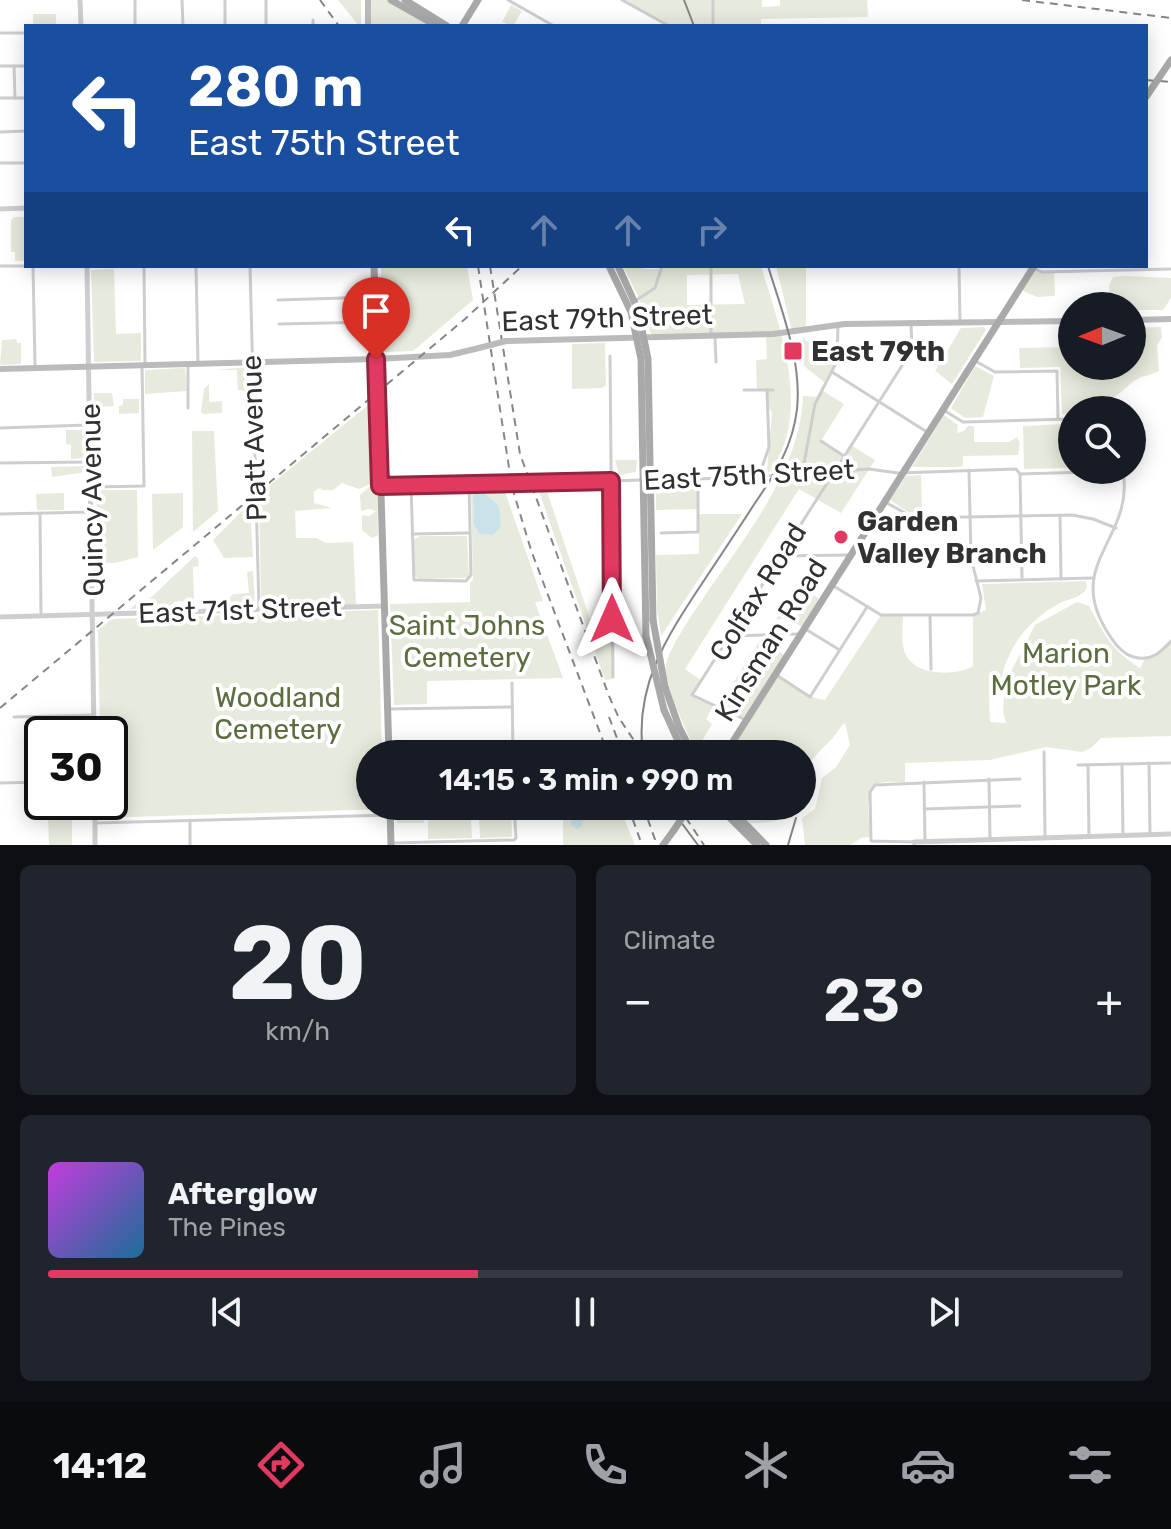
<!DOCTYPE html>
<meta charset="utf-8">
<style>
:root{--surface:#171b24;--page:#20242c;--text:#f1f3f6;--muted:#9ea1a6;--line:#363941;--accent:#e23961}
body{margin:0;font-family:Rubik,sans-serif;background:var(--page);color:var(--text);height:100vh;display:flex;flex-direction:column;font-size:30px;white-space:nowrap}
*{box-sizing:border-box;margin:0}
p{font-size:26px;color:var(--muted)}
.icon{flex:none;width:44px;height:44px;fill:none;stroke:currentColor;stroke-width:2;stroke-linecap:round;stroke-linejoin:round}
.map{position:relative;height:845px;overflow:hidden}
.details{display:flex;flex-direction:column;gap:20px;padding:20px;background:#0d0f14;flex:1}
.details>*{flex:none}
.top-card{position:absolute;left:24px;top:24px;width:1124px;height:244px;border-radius:0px;box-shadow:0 4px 20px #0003;background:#1a4fa0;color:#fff;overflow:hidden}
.needle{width:52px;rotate:269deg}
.tools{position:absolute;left:1058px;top:292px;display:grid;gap:16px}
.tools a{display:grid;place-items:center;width:88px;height:88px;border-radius:50%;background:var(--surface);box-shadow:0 4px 20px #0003;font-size:40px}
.speed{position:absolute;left:24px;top:716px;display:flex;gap:16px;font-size:40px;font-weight:700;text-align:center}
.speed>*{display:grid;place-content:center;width:104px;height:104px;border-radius:50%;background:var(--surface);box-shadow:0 4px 20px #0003;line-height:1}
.speed .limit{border:4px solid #111;border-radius:12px;background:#fff;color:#111}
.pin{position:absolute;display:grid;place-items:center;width:68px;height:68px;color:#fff;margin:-82px -34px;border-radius:50% 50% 50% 0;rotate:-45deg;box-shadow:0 0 8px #0007}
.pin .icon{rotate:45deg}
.me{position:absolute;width:88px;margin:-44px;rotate:0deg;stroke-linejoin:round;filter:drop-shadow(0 0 6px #0008)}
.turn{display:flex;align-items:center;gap:28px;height:168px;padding:0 32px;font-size:36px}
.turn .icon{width:104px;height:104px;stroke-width:2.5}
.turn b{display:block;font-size:56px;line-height:68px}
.lanes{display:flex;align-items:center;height:76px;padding:0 32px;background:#0003;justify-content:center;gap:40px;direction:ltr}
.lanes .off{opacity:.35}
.big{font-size:60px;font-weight:600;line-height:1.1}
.details .widget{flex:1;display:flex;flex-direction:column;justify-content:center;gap:12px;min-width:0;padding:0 28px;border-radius:12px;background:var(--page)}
.details .dial{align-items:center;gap:0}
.dial b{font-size:104px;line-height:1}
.song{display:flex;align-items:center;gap:24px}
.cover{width:96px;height:96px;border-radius:12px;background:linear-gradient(135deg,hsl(290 70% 55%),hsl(200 70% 35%))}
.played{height:8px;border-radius:4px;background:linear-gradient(90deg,var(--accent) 40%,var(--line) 40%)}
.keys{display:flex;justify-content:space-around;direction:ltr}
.heat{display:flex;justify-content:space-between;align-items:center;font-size:44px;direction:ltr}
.details .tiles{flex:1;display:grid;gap:20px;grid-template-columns:1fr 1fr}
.widget:last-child{grid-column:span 2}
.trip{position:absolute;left:356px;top:740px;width:460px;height:80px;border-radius:40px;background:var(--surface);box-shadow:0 4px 20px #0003;font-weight:600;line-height:80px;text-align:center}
.tab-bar{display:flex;height:128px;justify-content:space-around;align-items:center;background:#090b0e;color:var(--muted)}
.tab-bar .icon{width:56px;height:56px}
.tab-bar .selected{color:var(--accent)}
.tab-bar b{font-size:36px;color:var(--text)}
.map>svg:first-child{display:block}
.green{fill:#e7ebdd;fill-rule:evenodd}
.water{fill:#cae3eb}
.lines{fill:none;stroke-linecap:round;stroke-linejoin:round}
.minor{stroke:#cecece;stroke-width:3}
.tertiary{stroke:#cecece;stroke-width:5}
.secondary{stroke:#bbb;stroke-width:6}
.primary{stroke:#a9a9a9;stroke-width:7}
.tram{stroke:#868686;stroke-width:2}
.rail{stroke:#868686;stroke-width:2;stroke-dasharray:8 6;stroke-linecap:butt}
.minor-bridge{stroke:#cecece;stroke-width:3}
.secondary-bridge{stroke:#bbb;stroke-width:6}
.primary-bridge{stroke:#a9a9a9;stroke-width:7}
.route-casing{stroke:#93253f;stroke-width:20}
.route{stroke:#e23961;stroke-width:14}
.poi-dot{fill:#e23961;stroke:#fff;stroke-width:3}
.labels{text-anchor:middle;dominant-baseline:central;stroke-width:8;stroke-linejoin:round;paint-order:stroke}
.street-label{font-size:28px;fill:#313131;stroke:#fff}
.poi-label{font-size:28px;font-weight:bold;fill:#313131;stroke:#fff;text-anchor:start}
.park-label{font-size:28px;fill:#5c6d3f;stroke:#fff}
</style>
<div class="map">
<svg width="1171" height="845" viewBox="0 0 1171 845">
<rect width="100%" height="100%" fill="#fff"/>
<g class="green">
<polygon points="338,0 361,0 361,26 359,26"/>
<polygon points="368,0 391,0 437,26 368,26"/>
<polygon points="624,0 762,0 762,7 780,6 780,0 867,0 868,17 761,19 761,26 669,26"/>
<polygon points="511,5 522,11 513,26 502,22"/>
<rect x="33" y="14" width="23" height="12"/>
<polygon points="14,217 26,217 26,261 15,261 15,252 11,252 11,220"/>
<polygon points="381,266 467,266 473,300 413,351 383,352"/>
<path d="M623 266H640L644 269H661L662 266H761C780 329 815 418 766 476L734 478 746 469H767L772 413 767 404V390H757L756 360 767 359 766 335 652 337 637 294ZM738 274 745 304 687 305V275Z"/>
<polygon points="776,266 806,266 806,329 792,331"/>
<polygon points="1033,268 1042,272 1054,272 1055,296 1037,297 1019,289"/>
<polygon points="114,269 116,334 141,333 141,361 94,362 91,270"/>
<polygon points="1124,276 1171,278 1171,298 1163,310 1132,310 1132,306 1111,306 1109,285 1113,277"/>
<polygon points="984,327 986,330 952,384 935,371 961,328"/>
<path d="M1161 327 1162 337 1157 346 1159 371C1152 375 1146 375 1139 378 1124 386 1121 397 1104 401L1097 410H1072V415L1062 414 1060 367 1020 368 1019 348 1069 347 1070 330H1072V366H1132V328Z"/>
<polygon points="803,338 835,364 824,382 804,366"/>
<polygon points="16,339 17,343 21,343 21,364 0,365 2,340"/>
<polygon points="605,343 606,385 602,388 572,389 572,344"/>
<polygon points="975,366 994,376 983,417 965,418 951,408"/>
<polygon points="248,367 249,406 245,406 245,391 238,390 237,370 216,370"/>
<polygon points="185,368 187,391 145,394 145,370"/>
<polygon points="209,384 209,402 222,401 222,413 204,414 201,412 204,389"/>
<path d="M821 390 844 404 821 441 844 456 851 445 875 460 841 513 799 489 685 669 702 681 693 695 714 705 706 719 712 724 696 751C687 732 663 684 666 665 667 653 690 617 698 606 740 542 800 474 803 396L817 397Z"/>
<polygon points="94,393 112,393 114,406 94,407"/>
<polygon points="123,399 139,399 139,413 119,414 119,406 123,405"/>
<polygon points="372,402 375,482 359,489 342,483 333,490 322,490 320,488 314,491 314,503 332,508 295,511 296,538 316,538 326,543 353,542 356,605 261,606 259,494"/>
<polygon points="944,415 958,425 957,433 964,431 968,426 974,426 974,442 1009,442 1017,437 1020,443 1018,455 963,456 963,466 959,467 912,467"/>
<polygon points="1065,424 1072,425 1072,468 1024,469 1023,426"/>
<polygon points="66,430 86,430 86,458 71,459 71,445 66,444"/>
<polygon points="192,431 214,431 218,511 193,532"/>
<polygon points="615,460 637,460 636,472 619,475"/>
<polygon points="86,466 86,472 52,477 51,467"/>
<polygon points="921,475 922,515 914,516 890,500 906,476"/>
<polygon points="698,479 698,509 656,510 656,480"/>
<polygon points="536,483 544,483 590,619 612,619 613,679 605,680"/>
<polygon points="374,486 375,491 377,491 378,535 372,538 362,530 362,515 369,516 376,511 369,509 361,511 360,495 369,487"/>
<polygon points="471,488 504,489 543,601 535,602 563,678 427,681 427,704 394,705 390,604 470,602 470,583 473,580"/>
<polygon points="96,490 137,490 138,557 115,563 98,563"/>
<polygon points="64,493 64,510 37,510 36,494"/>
<polygon points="183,493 183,527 153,550 152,494"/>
<polygon points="250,503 253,557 224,558 213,540"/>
<polygon points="699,514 742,514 661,636 657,610 656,555 699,554"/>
<polygon points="420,536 467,536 469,575 467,578 418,579 415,576 414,540"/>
<polygon points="195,556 198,558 199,566 193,567 194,600 174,602 173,607 130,609 137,603 141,607"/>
<polygon points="253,571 255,605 230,606 229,599 233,594 249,593 247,572"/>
<path d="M1086 581 1087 588C1081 598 1071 598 1060 603 1026 621 1001 654 1000 694L989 698 990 722 1006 723 1003 711 1005 683 1035 625 1077 602 1089 606C1104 634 1112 651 1140 668L1145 659 1154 656 1171 641V736L1101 738 1091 748 1082 752 1046 747 990 760 905 763V782C897 782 887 781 879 783 863 789 870 824 870 837L861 838 850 845H805L802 818 815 809 822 778 836 767 850 745 845 723C838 728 835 737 828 743 815 755 808 764 802 781V754H725L745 720 718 707 761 639 786 656 775 673C790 683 807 698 825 700L881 615 903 616C903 626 901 640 904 650 911 676 954 677 973 666V615L986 610 982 584Z"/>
<polygon points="796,584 821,600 804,628 786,618 776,620"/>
<polygon points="378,610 382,754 370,754 370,806 384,806 384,809 101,818 101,802 110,802 110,734 100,734 98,630 112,619"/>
<polygon points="396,806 424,806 424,823 397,823"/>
<polygon points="428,806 511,806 512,837 480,838 479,818 471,820 472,838 428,839"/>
<polygon points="563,806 619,806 635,845 563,845"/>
<path d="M734 806H791C783 823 767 823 750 823Z"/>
<polygon points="72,816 72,845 49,845 48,817"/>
</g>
<g class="water">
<polygon points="473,488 485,494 499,506 501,526 493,535 480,534 474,525"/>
<polygon points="572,806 581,806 585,816 582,826 577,829 571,825"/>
</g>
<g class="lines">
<g class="minor">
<polyline points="135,0 135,26"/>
<polyline points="182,0 183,26"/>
<polyline points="225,0 225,26"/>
<polyline points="266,0 266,26"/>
<polyline points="508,0 554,26"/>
<polyline points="622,0 669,26"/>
<polyline points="713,0 713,26"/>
<polyline points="313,20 313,26"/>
<polyline points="0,33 26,33"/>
<polyline points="0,66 26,66"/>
<polyline points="14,66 15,98"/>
<polyline points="0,98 26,98"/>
<polyline points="0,132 26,131"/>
<polyline points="0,163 26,163"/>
<polyline points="0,266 26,266"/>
<polyline points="33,266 35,366"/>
<polyline points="144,266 145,365"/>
<polyline points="196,266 198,364"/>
<polyline points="250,266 259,610"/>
<polyline points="711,266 711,335"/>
<polyline points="959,266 960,322"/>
<polyline points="1033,268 1042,272 1171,269"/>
<polyline points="278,300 375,297"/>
<polyline points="635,301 655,288 662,266"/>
<polyline points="279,324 375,322"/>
<polyline points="715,338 716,362"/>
<polyline points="610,356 613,677"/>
<polyline points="977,362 995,372 1057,371 1058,419"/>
<polyline points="188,364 188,408"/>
<polyline points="832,372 927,432"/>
<polyline points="744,390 773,390"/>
<polyline points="945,411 963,422 1072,419"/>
<polyline points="0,428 88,425"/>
<polyline points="821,441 844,456"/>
<polyline points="0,463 88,462"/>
<path d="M1123 471C1135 539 1063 563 1108 633 1114 643 1122 654 1134 657 1151 662 1161 652 1171 641"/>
<polyline points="802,474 815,404 837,361 838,325"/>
<polyline points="1020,474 1022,578"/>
<polyline points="759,476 769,447 767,390"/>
<polyline points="650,480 734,478 869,469 898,473 1016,469 1020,474 1123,471"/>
<polyline points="536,483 642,480"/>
<polyline points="411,485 414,580 466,581 471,575 469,484"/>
<polyline points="380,486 503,484"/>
<polyline points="92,487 144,486 142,365"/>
<polyline points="887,503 914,518 1072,515 1093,519 1116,528"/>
<polyline points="40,513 41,615"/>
<polyline points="0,514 92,512"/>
<polyline points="1060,516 1061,579"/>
<polyline points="661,533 698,532 698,479"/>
<polyline points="412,534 468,533"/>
<polyline points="781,556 850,555"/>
<polyline points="976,581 1092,578"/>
<polyline points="832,585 881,615 973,615 978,613 981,598 971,558 969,470"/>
<polyline points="930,616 931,669"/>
<polyline points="807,630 838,649"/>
<polyline points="730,636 798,634"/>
<polyline points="778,676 810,697 867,607"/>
<polyline points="512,683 513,754"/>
<polyline points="387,709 512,707"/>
<polyline points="14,717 94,715"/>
<polyline points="746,720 692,695 912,350 911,323"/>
<polyline points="1044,752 1045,837"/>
<polyline points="1149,763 1150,835"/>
<polyline points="1122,764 1123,836"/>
<polyline points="1078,765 1171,763"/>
<polyline points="1088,765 1089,837"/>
<polyline points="989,779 990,839"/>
<polyline points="924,782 925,842"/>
<polyline points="0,783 42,782"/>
<polyline points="924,809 1020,806"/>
<polyline points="190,820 190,845"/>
<polyline points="95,823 390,815"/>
<polyline points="393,843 514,840 516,838 514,806"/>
<polyline points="914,845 914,842 871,841 870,792 875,785 1020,779"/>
</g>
<g class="tertiary">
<polyline points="80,0 81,26"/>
<polyline points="0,209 26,208"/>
<polyline points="87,266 94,734"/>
<polyline points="0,617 384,606"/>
<polyline points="95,802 95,845"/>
<polyline points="914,842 1171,834"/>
</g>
<g class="secondary">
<polyline points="368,0 368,26"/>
<polyline points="1132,320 1171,319"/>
<polyline points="506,341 773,334 845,324 1072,321"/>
<polyline points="0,369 376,359 450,355 479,348"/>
</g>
<g class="primary">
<polyline points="391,0 437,26"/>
<polyline points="405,0 447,26"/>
<polyline points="462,26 478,0"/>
<polyline points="374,266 389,754"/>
<polyline points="609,266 631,312 641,359 646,636"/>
<polyline points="618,266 638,310 648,359 653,620"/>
<polyline points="665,687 679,727 693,754"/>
<polyline points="664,710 684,754"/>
<polyline points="725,754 1034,266"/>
<polyline points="390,806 391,845"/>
<polyline points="718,806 757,845"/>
<polyline points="728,806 766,845"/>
<polyline points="663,845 674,830"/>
</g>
<g class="tram">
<polyline points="684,0 694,26"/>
<path d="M643 754C634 687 666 638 701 585 719 558 737 531 755 503 775 474 793 446 797 409 802 361 782 312 768 266"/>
<polyline points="669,806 698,845"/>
<polyline points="788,845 796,818"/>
</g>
<g class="rail">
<polyline points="320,0 339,26"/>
<polyline points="1022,0 1171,18"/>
<polyline points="1146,80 1171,82"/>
<polyline points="478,266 512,487 531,550 608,754"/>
<polyline points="490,266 520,454 609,696 619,718 643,754"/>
<polyline points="0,708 465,319 522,266"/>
<polyline points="609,717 623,754"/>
<polyline points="628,806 642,845"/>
<polyline points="643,806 657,845"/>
<polyline points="678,806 704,845"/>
</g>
<polyline class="minor-bridge" points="503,484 536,483"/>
<polyline class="secondary-bridge" points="479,348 506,341"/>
<g class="primary-bridge">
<polyline points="1146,97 1171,60"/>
<polyline points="653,620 665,687"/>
<polyline points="646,636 664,710"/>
<polyline points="674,830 690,806"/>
</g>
</g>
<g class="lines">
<g class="route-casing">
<polyline id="route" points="376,359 380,486 611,481 612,619"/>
</g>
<use href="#route" class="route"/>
</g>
<g class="poi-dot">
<rect x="783" y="341" width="20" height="20" rx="4"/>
<circle cx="841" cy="537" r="8"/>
</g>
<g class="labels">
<g class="street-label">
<text transform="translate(607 318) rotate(-2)">East 79th Street</text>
<text transform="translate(254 438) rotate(-92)">Platt Avenue</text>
<text transform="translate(749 475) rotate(-3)">East 75th Street</text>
<text transform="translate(92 500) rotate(-91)">Quincy Avenue</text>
<text transform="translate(758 592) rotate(-58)">Colfax Road</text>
<text transform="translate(240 610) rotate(-2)">East 71st Street</text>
<text transform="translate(771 640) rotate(-58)">Kinsman Road</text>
</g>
<g class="poi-label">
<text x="811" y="351">East 79th</text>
<text x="857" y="521">Garden<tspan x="857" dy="32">Valley Branch</tspan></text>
</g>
<g class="park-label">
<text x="467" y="625">Saint Johns<tspan x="467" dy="32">Cemetery</tspan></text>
<text x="1066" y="653">Marion<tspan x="1066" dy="32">Motley Park</tspan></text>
<text x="278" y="697">Woodland<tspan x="278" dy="32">Cemetery</tspan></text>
</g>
</g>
</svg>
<div class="tools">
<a><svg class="needle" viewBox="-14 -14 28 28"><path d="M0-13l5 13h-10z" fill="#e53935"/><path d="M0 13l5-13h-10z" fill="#9ea1a6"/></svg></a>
<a><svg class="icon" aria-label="search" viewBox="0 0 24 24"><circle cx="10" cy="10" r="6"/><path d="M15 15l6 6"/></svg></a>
</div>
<div class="speed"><div class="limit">30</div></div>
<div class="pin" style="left:376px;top:359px;background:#d93025"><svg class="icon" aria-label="arrive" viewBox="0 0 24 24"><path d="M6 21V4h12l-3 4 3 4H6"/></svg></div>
<svg class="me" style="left:612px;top:619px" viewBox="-20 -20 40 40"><path d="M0-17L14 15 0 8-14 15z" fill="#e23961" stroke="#fff" stroke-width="4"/></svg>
<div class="trip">14:15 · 3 min · 990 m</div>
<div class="top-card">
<div class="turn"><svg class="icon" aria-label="left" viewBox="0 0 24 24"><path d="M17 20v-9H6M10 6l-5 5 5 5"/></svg><div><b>280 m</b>East 75th Street</div></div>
<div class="lanes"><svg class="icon" aria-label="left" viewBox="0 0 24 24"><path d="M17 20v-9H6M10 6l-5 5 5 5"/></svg><svg class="icon off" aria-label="ahead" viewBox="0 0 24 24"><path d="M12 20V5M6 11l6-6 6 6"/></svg><svg class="icon off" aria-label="ahead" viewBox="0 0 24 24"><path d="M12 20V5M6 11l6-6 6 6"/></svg><svg class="icon off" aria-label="right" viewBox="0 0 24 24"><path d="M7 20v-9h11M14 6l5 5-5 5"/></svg></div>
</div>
</div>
<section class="details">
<div class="tiles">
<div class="widget dial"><b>20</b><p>km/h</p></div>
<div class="widget"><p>Climate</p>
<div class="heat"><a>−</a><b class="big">23°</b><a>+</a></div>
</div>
<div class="widget">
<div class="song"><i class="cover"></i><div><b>Afterglow</b><p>The Pines</p></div></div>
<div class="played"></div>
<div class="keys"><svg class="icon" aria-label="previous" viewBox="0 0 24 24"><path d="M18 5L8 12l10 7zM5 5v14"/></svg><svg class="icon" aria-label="pause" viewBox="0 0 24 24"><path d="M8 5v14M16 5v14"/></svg><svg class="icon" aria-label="next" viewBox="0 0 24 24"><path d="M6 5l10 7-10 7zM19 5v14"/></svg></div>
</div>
</div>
</section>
<nav class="tab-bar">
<b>14:12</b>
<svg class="icon selected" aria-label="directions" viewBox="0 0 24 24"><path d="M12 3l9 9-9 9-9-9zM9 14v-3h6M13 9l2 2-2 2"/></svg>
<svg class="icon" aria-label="music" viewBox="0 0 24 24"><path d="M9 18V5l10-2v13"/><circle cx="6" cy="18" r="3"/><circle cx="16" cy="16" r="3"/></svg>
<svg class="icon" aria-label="phone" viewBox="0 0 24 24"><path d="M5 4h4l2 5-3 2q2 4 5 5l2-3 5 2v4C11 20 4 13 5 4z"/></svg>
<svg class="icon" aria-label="climate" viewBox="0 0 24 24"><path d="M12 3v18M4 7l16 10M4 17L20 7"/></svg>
<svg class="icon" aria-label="car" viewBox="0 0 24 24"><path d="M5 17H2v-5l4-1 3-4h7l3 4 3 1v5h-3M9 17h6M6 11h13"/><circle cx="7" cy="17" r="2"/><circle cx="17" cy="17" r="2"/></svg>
<svg class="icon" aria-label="filters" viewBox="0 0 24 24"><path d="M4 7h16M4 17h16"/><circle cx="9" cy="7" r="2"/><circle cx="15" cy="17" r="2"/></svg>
</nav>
